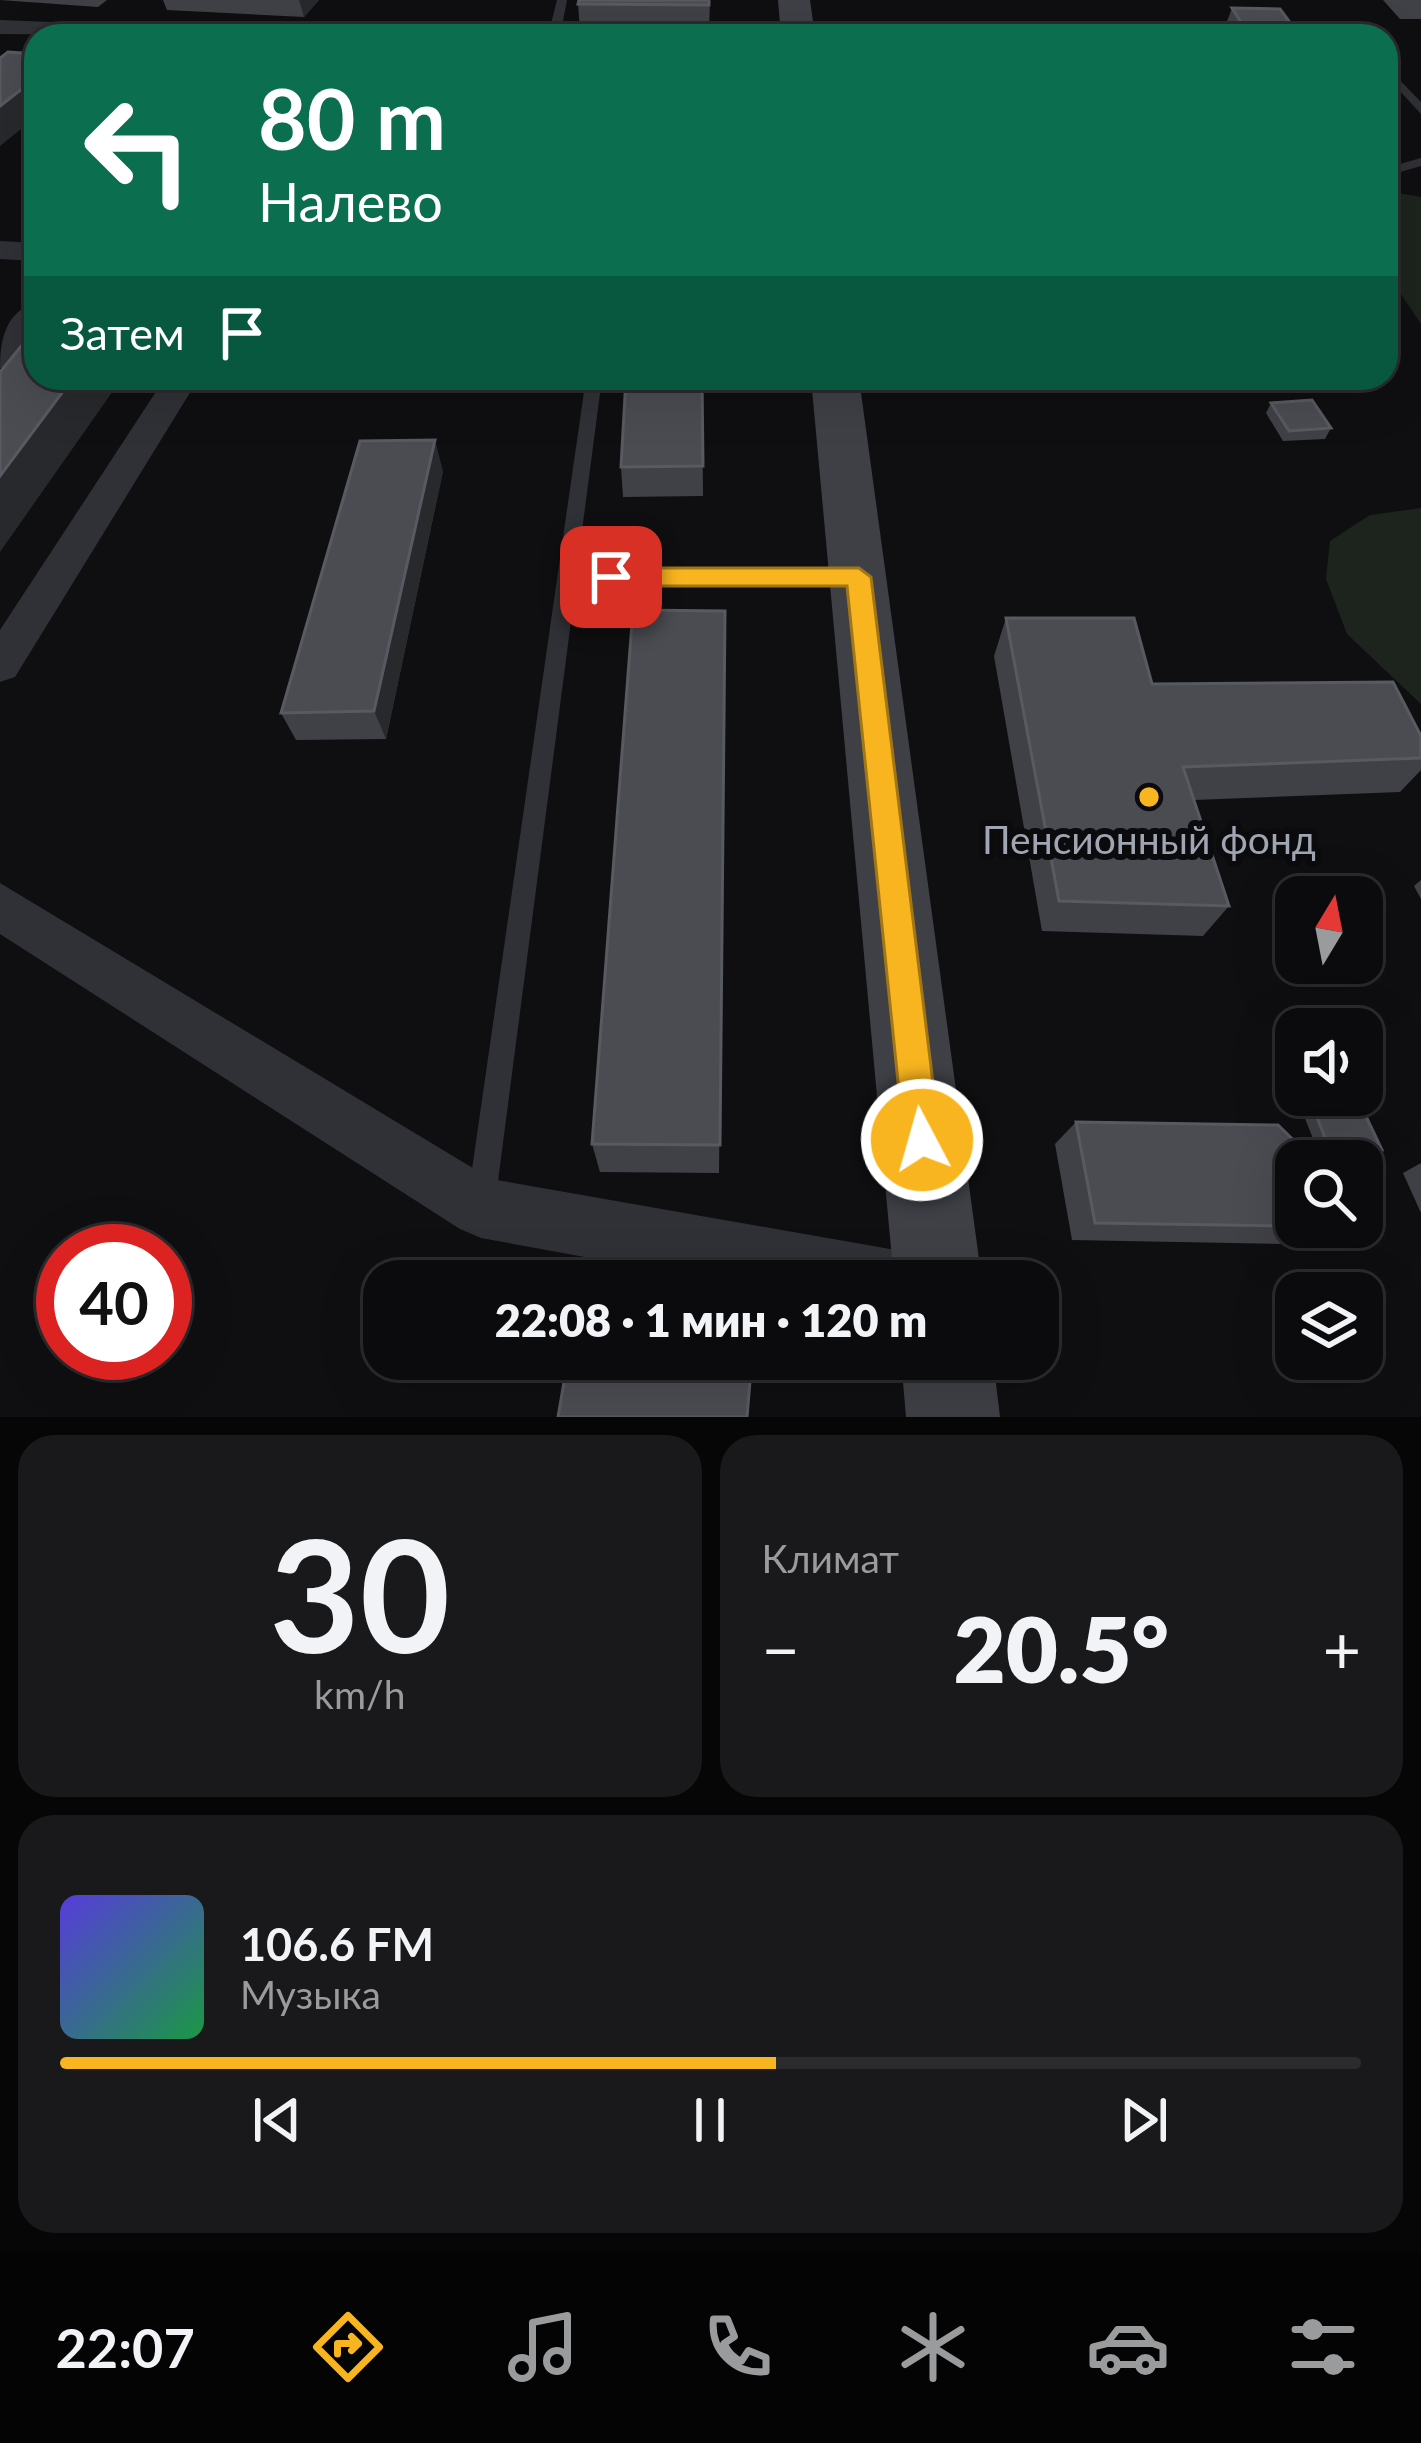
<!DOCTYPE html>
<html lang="ru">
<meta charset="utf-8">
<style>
:root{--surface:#0b0b0d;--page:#19191b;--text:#f1f3f6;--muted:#9a9b9d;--line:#2b2b2e;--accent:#f9b51f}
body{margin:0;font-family:Lato,sans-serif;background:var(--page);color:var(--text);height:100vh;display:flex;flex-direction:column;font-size:45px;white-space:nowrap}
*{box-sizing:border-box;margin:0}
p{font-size:39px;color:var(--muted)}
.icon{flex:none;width:66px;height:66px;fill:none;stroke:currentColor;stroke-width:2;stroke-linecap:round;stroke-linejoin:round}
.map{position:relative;height:1417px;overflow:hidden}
.panel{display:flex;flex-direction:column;gap:18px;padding:18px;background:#060607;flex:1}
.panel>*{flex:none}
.banner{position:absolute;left:24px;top:24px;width:1374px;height:366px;border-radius:36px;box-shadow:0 12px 48px #0002,0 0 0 3px var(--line);background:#0b6e4f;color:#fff;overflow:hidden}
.needle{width:78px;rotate:10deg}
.fabs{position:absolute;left:1275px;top:876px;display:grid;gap:24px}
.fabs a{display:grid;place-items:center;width:108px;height:108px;border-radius:24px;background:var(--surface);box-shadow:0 12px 48px #0002,0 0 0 3px var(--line);font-size:60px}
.speed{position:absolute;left:36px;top:1224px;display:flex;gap:24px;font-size:60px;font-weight:700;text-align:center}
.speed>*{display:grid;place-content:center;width:156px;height:156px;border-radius:50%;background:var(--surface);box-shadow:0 12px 48px #0002,0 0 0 3px var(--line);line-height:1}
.speed .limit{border:18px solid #d22;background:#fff;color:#111}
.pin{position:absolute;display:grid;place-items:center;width:102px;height:102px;color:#fff;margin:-51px;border-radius:24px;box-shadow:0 6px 18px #0006}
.me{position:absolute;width:132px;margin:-66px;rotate:354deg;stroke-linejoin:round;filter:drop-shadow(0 0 9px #0008)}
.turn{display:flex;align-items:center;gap:42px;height:252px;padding:0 36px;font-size:54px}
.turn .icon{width:156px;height:156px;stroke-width:2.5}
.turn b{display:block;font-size:84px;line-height:102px}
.then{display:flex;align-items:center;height:114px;padding:0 36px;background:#0003;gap:24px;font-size:45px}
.big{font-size:90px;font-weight:800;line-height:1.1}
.panel .tile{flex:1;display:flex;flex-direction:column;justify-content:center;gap:18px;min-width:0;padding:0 42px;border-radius:36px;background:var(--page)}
.panel .dial{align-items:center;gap:0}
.dial b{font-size:156px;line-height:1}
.song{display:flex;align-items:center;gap:36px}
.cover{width:144px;height:144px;border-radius:18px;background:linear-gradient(135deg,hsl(250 70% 55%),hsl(140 70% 35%))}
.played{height:12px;border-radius:6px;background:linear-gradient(90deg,var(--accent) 55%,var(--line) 55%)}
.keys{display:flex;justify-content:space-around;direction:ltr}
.heat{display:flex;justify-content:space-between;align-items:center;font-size:66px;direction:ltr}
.panel .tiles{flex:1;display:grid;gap:18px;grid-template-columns:1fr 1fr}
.tile:last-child{grid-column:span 2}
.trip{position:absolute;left:363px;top:1260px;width:696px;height:120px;border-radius:36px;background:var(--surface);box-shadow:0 12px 48px #0002,0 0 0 3px var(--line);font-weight:800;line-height:120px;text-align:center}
.dock{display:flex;height:192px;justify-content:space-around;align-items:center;background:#040405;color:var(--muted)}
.dock .icon{width:84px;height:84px}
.dock .current{color:var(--accent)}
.dock b{font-size:54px;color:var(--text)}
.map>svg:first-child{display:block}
.green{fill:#1c241d}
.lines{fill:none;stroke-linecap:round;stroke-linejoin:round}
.lane{fill:#303136;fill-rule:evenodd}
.street{fill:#303136;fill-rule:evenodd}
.secondary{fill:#3e4046;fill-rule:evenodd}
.wall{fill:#404146}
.shaded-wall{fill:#28292c}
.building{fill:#4b4c52;stroke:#585a61;stroke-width:3}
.route{fill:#f9b51f;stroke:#a27614;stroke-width:3}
.poi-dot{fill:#f9b51f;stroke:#0b0a0c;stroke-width:4.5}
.labels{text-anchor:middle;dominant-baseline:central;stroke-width:12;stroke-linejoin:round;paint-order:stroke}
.poi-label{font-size:39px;fill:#a0a5b2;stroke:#0b0a0c}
</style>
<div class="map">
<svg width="1421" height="1417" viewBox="0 0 1421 1417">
<rect width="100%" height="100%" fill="#0f0f11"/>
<g class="green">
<polygon points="1386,191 1421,197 1421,324 1386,272"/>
<polygon points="1421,508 1421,704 1347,634 1326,579 1330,541 1370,515"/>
</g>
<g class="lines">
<g class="lane">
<polygon points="557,0 567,0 560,36 548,36"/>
<polygon points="1386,66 1421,102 1421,114 1386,76"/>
<polygon points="1421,158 1421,166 1386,176 1386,168"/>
<polygon points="586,378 602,378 577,569 858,570 868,577 858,584 576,583 495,1204 491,1214 481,1218 471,1214 467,1204"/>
</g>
<g class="street">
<polygon points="0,20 228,29 240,36 0,34"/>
<polygon points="0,241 36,243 36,261 0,259"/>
<path d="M36 303C36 330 30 361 0 368 0 341 5 311 36 303Z"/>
<polygon points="165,378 199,378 15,677 0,682 0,630"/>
<polygon points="0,883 491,1179 890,1249 912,1259 922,1281 716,1281 481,1238 460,1229 0,934"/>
</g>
<g class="secondary">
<polygon points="778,0 810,0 815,36 781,36"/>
<polygon points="811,378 859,378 982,1281 894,1281"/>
<polygon points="901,1359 993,1359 1000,1417 906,1417"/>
</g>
</g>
<g class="wall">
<polygon points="0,0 107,0 98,7"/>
<polygon points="163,0 319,0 304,17 167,10"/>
<polygon points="710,0 709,32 580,31 578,4"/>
<polygon points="1383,0 1421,0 1421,19 1400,19"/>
<polygon points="1232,8 1300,36 1231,36 1225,27"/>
<polygon points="1386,286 1394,296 1386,309"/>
<polygon points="702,378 703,496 623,497 621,467"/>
<polygon points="1271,403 1331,428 1325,439 1283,441 1266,413"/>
<polygon points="443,471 386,739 296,740 281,713"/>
<polygon points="725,611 719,1173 600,1172 592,1144"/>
<polygon points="1006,618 1152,684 1421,736 1421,770 1400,792 1194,800 1229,906 1203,936 1042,931 994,656"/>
<polygon points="1421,880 1421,899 1414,886"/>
<polygon points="1296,1071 1296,1095 1356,1095 1382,1150 1371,1156 1322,1161 1288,1076"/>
<polygon points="1076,1122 1296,1161 1296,1227 1323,1227 1288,1244 1072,1240 1055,1144"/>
<polygon points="1421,1163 1421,1213 1403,1173"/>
</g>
<g class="shaded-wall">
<polygon points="299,0 319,0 304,17"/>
<polygon points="36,78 36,117 0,146 0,106"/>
<polygon points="73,378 122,378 0,552 0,476"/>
<polygon points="435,440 443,471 386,739 374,711"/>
</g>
<g class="building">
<polygon points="579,0 709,0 709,5 578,4"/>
<polygon points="1232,8 1280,9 1300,36 1250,36"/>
<polygon points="8,52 36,54 36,78 0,106 0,58"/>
<polygon points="36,328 36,378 73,378 0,476 0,372"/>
<polygon points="626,378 702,378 703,466 621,467"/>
<polygon points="1312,400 1331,428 1289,431 1271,403"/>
<polygon points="435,440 374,711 281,713 360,441"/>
<polygon points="633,610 725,611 720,1145 592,1144"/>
<polygon points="1006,618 1134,618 1152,684 1393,682 1421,736 1421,758 1183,767 1229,906 1059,901"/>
<polygon points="1308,1095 1356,1095 1382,1150 1332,1155"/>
<polygon points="1076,1122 1278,1125 1315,1161 1296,1161 1296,1226 1095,1223"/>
<polygon points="568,1359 750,1381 747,1417 558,1417"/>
</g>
<polygon class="route" points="611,568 859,568 871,577 940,1140 934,1153 922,1158 909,1153 904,1140 847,586 611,586 599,577"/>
<circle class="poi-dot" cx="1149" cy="797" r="12"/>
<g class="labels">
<g class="poi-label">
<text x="1149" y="839">Пенсионный фонд</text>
</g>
</g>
</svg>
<div class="fabs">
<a><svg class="needle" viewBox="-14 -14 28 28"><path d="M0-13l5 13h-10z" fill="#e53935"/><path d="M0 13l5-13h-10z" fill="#9a9b9d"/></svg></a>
<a><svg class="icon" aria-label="sound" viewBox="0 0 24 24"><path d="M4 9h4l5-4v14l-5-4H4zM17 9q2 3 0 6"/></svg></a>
<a><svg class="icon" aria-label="search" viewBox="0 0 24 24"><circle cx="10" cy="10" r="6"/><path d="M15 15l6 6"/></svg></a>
<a><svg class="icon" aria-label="layers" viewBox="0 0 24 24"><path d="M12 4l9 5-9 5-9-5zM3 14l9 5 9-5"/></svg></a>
</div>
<div class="speed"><div class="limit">40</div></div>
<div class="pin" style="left:611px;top:577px;background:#d93025"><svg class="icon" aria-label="arrive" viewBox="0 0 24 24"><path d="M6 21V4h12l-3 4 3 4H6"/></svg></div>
<svg class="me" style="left:922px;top:1140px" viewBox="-20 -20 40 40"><circle r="17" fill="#f9b51f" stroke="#fff" stroke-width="3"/><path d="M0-11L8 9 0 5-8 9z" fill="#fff"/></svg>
<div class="trip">22:08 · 1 мин · 120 m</div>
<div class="banner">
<div class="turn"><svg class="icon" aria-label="left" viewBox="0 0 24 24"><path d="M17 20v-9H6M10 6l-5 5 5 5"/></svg><div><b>80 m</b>Налево</div></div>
<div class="then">Затем<svg class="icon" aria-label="arrive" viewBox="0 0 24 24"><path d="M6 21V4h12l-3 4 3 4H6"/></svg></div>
</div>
</div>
<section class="panel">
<div class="tiles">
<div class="tile dial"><b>30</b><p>km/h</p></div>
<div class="tile"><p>Климат</p>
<div class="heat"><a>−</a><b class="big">20.5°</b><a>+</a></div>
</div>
<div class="tile">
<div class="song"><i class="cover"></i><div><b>106.6 FM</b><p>Музыка</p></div></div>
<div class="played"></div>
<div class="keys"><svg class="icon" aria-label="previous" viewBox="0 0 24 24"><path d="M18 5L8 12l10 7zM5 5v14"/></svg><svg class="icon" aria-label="pause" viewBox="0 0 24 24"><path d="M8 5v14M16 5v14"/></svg><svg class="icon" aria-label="next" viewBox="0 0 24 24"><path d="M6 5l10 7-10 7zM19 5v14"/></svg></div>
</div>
</div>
</section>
<nav class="dock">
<b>22:07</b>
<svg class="icon current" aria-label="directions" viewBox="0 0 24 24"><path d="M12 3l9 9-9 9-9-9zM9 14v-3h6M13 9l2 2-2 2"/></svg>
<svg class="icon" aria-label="music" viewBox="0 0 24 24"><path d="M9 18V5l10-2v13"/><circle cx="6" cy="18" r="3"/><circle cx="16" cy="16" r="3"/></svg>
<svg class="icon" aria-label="phone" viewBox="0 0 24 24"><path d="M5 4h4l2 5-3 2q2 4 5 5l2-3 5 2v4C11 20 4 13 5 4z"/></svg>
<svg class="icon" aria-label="climate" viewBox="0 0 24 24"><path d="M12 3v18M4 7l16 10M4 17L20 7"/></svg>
<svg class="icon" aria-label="car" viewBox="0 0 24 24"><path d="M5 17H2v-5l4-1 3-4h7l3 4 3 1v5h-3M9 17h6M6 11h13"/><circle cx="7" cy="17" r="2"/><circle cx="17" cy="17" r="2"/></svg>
<svg class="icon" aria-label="filters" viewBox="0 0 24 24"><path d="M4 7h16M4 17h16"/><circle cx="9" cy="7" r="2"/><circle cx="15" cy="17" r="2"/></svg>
</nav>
